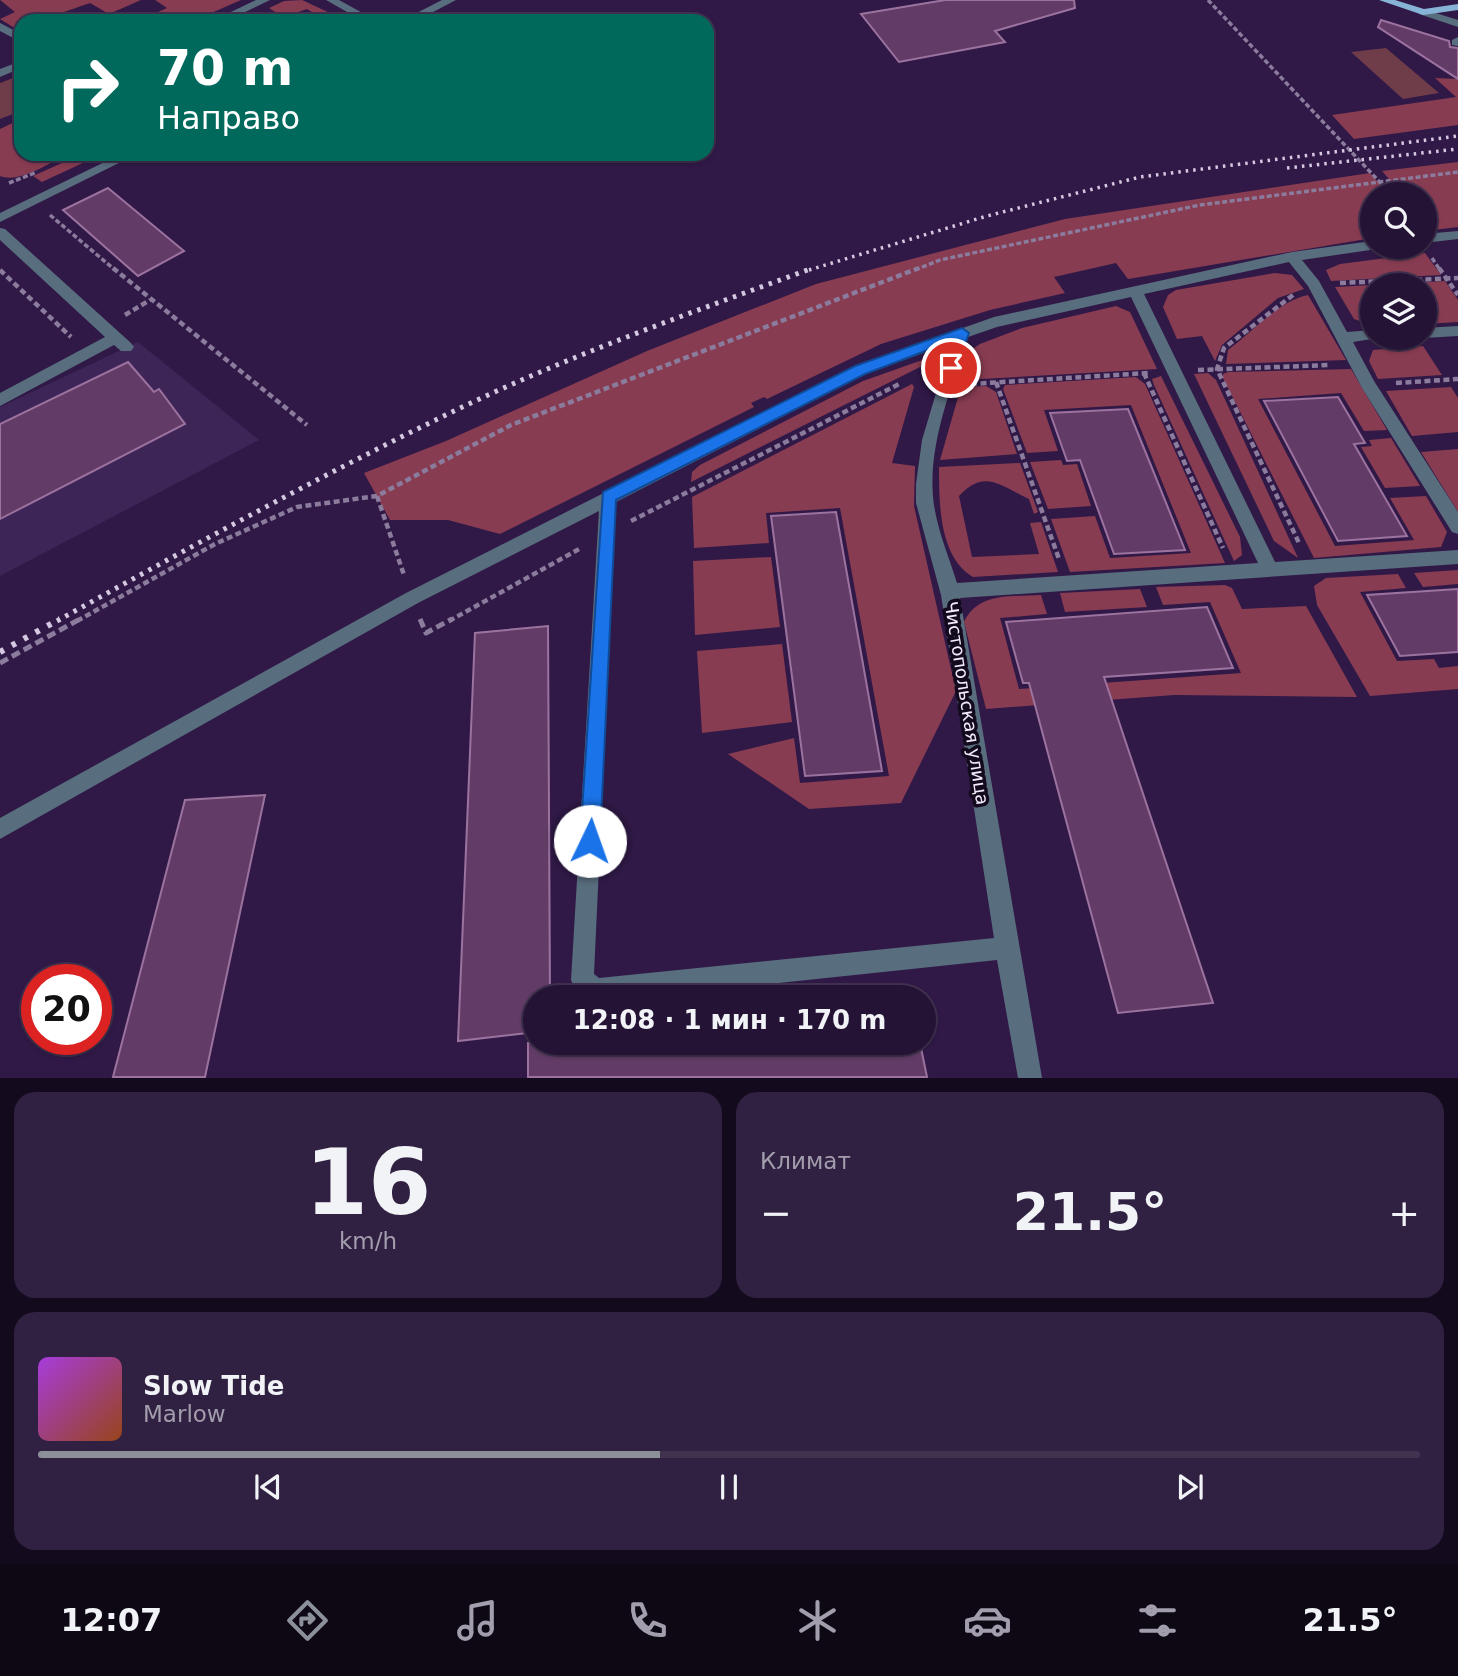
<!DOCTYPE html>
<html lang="ru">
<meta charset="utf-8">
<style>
:root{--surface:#241335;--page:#302041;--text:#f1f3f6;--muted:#a39ead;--line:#413250;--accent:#8c9099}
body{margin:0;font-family:"DejaVu Sans",sans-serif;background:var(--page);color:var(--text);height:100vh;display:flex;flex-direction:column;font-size:26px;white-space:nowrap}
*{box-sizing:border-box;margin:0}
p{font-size:23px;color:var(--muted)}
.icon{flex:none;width:38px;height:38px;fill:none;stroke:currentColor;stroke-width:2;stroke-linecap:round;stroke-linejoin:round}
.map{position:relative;height:1078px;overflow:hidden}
.drawer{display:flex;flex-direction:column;gap:14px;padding:14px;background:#140a1d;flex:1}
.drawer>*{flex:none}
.banner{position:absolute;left:14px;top:14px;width:700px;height:147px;border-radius:21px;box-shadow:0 2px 5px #0004,0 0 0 2px var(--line);background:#00695c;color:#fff;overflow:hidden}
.fabs{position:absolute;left:1360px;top:182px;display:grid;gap:14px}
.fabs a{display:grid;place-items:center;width:77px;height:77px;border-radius:50%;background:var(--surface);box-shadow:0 2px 5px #0004,0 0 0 2px var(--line);font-size:35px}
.speed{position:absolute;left:21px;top:964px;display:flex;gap:14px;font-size:35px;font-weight:700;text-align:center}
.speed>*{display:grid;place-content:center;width:91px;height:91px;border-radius:50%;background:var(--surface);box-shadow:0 2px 5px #0004,0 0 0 2px var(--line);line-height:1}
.speed .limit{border:10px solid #d22;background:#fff;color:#111}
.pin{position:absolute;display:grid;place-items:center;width:60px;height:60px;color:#fff;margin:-30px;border:4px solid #fff;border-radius:50%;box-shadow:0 2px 7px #0007}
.me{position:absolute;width:77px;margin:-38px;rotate:3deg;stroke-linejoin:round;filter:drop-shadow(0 0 5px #0008)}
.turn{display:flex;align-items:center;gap:24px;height:147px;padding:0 28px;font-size:32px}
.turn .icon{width:91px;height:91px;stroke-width:2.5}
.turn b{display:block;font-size:49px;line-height:60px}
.big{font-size:52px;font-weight:700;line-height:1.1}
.drawer .widget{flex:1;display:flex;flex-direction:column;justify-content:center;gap:10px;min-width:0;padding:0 24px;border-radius:21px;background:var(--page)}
.drawer .dial{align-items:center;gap:0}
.dial b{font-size:91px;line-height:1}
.song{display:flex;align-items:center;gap:21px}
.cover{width:84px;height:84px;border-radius:10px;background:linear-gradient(135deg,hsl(280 70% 55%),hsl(20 70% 35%))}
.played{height:7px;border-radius:4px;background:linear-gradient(90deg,var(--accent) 45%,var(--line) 45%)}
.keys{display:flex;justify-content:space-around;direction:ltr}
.heat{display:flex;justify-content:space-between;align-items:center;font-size:38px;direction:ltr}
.drawer .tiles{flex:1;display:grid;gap:14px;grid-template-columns:1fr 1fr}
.widget:last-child{grid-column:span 2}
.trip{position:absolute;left:523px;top:985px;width:413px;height:70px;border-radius:35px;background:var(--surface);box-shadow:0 2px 5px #0004,0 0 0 2px var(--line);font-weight:700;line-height:70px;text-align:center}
.tabs{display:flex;height:112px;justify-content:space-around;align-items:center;background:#0e0815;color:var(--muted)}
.tabs .icon{width:49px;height:49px}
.tabs .active{color:var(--accent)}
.tabs b{font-size:32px;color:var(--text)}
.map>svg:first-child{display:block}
.built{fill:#3e2558}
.green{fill:#6f3c49}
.forest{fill:#883c52}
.building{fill:#623c66;stroke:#9c729f;stroke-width:2}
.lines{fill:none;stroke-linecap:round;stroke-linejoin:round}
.path-far2{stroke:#8b7b9c;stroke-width:3.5;stroke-dasharray:5 2.5;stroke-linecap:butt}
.path-far1{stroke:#8b7b9c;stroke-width:4.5;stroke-dasharray:6 3.5;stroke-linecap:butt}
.path{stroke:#8b7b9c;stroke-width:5;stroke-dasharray:9 4.5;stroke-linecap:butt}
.minor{fill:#586d7e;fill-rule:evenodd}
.major{fill:#87b3d7;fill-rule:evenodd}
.rail-far2{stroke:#d4c9e0;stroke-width:3.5;stroke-dasharray:2.5 5;stroke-linecap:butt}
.rail-far1{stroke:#d4c9e0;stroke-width:5;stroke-dasharray:3.5 6;stroke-linecap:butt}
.rail{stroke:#d4c9e0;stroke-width:6;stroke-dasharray:4.5 9;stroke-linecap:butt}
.route{fill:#1a73e8;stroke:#114b97;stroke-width:2}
.labels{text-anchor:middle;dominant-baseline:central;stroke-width:7;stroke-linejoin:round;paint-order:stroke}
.street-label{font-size:18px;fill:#f3ebfd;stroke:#130a1e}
</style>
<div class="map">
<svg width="1458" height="1078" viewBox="0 0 1458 1078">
<rect width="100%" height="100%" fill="#301947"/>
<polygon class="built" points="138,342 259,440 0,576 0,407"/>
<g class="green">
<polygon points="1386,48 1439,93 1403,99 1351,52"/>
<polygon points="21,75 21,111 0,119 0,83"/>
</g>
<g class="forest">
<polygon points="0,0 141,0 109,14 90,3 38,21 21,21 21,32 0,19 15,12"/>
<polygon points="155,0 241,0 193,21 138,21 167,8"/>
<polygon points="302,0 347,21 327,21 307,9 283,17 269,8 284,1"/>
<polygon points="1435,78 1458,79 1458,125 1354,139 1332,115 1456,97"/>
<path d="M21 119V154H68C50 162 20 184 0 176V129Z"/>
<polygon points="82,154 102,154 42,182 33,176"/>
<polygon points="1458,162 1458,227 1433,230 1425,221 1424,194 1402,194 1382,171"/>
<polygon points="1370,173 1388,194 1372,194 1372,220 1368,221 1372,226 1372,238 1128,279 1116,263 1054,277 1065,293 990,310 881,344 767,399 764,397 751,403 754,407 500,534 448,520 390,520 364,473 446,441 647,351 816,284 1065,219"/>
<polygon points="1425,253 1441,275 1331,281 1326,270 1340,264"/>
<polygon points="1275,273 1292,275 1304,289 1278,298 1222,345 1215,361 1202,336 1177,339 1163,307 1168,295 1176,290"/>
<polygon points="1445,281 1458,300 1458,322 1425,324 1424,285 1373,285"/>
<polygon points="1372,285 1372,325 1354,319 1335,287"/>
<path d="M1308 295 1346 360 1226 364 1228 350C1253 332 1278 301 1308 295Z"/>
<polygon points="1116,306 1130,312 1157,369 963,380 974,348 980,344 1022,328"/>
<polygon points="1423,346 1442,375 1378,379 1369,361 1373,350"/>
<polygon points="928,358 934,360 691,482 692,472 700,465 863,381"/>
<polygon points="1351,369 1387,430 1364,431 1341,393 1258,399 1335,546 1414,540 1390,498 1426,496 1447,532 1441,547 1314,558 1223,378 1223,374 1228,372"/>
<polygon points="1208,373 1216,380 1298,558 1274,541 1194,374"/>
<polygon points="1161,376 1240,537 1242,555 1234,561 1154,385 1152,379"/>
<polygon points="1136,377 1145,384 1225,563 1070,572 1051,519 1095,516 1110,558 1191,553 1131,405 1044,410 1058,451 1027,453 1003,389 1005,385"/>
<polygon points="912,384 914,387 892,463 915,466 914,506 956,691 901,803 809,809 728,754 794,738 800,783 889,776 840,508 766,513 769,543 694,548 692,497"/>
<polygon points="986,386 996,392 1017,454 940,460 961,387"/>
<polygon points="1451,387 1458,398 1458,432 1412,436 1386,391"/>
<polygon points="1391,438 1420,486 1385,488 1361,447 1372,446 1369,440"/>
<polygon points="1458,449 1458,512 1421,452"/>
<polygon points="1061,460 1063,465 1077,464 1091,506 1048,509 1030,462"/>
<path d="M1020 463 1038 512 1034 514 1029 499C999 485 985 469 959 496L972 557 1039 554 1030 523 1041 522 1058 572 973 577C939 557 939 503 939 467Z"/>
<polygon points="771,557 780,627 695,635 693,561"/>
<polygon points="1458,570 1458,584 1423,587 1414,573"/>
<polygon points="1398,574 1406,588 1360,592 1397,661 1434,659 1439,668 1458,666 1458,689 1370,696 1317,605 1314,586 1326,578"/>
<path d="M1225 585 1232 588 1242 609 1306 606 1357 697 1174 695 986 709 964 622C978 592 1012 597 1041 595L1047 614 1000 618 1019 689 1241 673 1210 602 1163 605 1156 587Z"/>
<polygon points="1140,589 1147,607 1065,612 1060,593"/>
<polygon points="782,644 792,722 702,733 697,651"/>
</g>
<g class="building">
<polygon points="945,0 1074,0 1075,8 995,31 1005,42 899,62 861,14"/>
<polygon points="1381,20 1449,41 1450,47 1458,48 1458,79 1378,27"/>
<polygon points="108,188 184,251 138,276 63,210"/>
<polygon points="128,362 154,392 159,389 185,424 0,519 0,424"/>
<polygon points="1338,397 1365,443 1354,444 1407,536 1338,541 1264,401"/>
<polygon points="1128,409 1154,473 1185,550 1114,554 1080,460 1067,461 1050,413"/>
<polygon points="836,512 882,771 805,776 771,516"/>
<polygon points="1458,589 1458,652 1400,656 1367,595"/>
<polygon points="1207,607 1233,668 1104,677 1213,1003 1118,1013 1029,683 1023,683 1006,622"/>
<polygon points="548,626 550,998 536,998 536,1032 458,1041 475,633"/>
<polygon points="265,795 205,1077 113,1077 185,800"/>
<polygon points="909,988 911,998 825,998"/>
<polygon points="528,1043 920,1043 927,1077 528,1077"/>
</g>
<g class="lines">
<g class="path-far2">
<polyline points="1208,0 1391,194"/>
<polyline points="9,183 37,172"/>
<polyline points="50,215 115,270"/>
<polyline points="1432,258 1440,270"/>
<polyline points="915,270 940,260 1200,205 1458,172"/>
</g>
<g class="path-far1">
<polyline points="113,268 307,425"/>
<polyline points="1439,268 1458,295"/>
<polyline points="0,270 71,337"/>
<polyline points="1340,283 1458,278"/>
<polyline points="1293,295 1224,348 1217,369 1299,543"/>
<polyline points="125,315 150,300"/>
<polyline points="1198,370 1330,365"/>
<polyline points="1144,373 1223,548"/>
<polyline points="996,382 1059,559"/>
<polyline points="1396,383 1458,379"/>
<polyline points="971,384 1148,373"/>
<polyline points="377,496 404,575"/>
<polyline points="631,521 901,383"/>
<polyline points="77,621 215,544 297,507 377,496 511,425 919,268"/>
<polyline points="449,621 581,548"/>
</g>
<g class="path">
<polyline points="420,619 426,633 452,619"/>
<polyline points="0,663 80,619"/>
</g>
<g class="minor">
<polygon points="256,0 270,0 227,21 212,21"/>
<polygon points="326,0 339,0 377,21 363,21"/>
<polygon points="442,0 456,0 416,21 401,21"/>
<polygon points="1423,9 1458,20 1458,27 1419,14 1417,12"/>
<polygon points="0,23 21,34 21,42 0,31"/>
<polygon points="1458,37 1458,46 1452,45 1452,40"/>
<polygon points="21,61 21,68 0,77 0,69"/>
<polygon points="121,154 137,154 0,222 0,213"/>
<polygon points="0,228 5,229 131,343 134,347 131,351 121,351 114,345 0,406 0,393 105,337 0,240"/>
<polygon points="1458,231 1458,239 1424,243 1424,234"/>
<path d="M1372 241V247H1378L1377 249 1302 260 1319 281 1347 332 1372 330V338H1378L1353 342 1374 381 1458 512V534L1452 532 1362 388 1308 286 1289 262 1144 294 1275 562 1458 550V564L960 598 1042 1078H1018L997 960 635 998C612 998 581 1005 571 980L599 511 418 603 0 839V818L406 593 855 366 994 317 1292 252ZM1131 297 1258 563 957 583C949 557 938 532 934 505 926 449 951 389 968 337L997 327ZM951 343 922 440 916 484V503L941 595 994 938 599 978 594 974 616 502 865 374Z"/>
<polygon points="1458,326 1458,336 1424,338 1422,338 1424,328"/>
</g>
<polygon class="major" points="1379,0 1395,0 1424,9 1458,4 1458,10 1423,15"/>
<g class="rail-far2">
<polyline points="1287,168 1458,149"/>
<polyline points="809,270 987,216 1140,177 1458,136"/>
</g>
<path class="rail-far1" d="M57 621C188 548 320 476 454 411 570 355 693 312 813 268"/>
<polyline class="rail" points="0,652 60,619"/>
</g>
<polygon class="route" points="962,328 969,333 956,372 951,373 944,368 952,341 865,374 616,500 600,841 597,847 590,850 583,847 580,841 603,492 855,366"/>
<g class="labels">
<g class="street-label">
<text transform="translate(967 703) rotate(81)">Чистопольская улица</text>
</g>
</g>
</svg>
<div class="fabs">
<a><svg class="icon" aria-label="search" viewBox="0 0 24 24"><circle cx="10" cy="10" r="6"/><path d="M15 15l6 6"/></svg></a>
<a><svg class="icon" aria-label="layers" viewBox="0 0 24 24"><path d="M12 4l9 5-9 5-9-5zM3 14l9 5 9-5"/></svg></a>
</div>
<div class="speed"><div class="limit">20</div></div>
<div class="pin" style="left:951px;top:368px;background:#d93025"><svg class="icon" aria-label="arrive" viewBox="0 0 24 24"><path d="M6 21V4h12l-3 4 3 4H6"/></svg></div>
<svg class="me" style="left:590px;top:841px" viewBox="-20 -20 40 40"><circle r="19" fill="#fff"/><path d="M0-13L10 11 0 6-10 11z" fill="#1a73e8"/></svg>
<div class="trip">12:08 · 1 мин · 170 m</div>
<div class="banner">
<div class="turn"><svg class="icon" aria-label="right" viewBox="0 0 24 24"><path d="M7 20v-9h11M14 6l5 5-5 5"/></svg><div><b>70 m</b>Направо</div></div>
</div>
</div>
<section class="drawer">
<div class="tiles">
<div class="widget dial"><b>16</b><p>km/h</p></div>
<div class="widget"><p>Климат</p>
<div class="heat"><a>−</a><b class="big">21.5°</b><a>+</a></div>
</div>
<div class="widget">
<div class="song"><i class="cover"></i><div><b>Slow Tide</b><p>Marlow</p></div></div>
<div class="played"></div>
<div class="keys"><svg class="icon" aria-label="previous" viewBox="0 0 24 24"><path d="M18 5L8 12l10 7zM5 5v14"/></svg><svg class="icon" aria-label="pause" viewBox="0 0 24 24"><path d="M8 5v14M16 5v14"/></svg><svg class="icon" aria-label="next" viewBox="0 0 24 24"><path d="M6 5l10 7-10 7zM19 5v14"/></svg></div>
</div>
</div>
</section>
<nav class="tabs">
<b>12:07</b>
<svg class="icon active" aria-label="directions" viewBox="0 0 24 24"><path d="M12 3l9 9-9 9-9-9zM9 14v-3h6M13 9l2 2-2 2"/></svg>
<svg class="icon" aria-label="music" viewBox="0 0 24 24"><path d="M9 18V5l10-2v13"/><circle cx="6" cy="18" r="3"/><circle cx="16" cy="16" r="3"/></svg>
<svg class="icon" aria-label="phone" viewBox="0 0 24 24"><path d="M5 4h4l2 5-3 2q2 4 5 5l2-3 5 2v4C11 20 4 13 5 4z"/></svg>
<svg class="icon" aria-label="climate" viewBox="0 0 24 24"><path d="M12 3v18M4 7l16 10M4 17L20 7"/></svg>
<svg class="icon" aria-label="car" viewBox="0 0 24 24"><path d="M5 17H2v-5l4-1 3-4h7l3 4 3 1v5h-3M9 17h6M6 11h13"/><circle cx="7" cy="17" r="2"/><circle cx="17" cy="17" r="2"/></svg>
<svg class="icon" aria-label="filters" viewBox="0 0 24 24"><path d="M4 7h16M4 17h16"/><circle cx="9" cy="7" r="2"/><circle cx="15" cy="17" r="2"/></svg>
<b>21.5°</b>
</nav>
